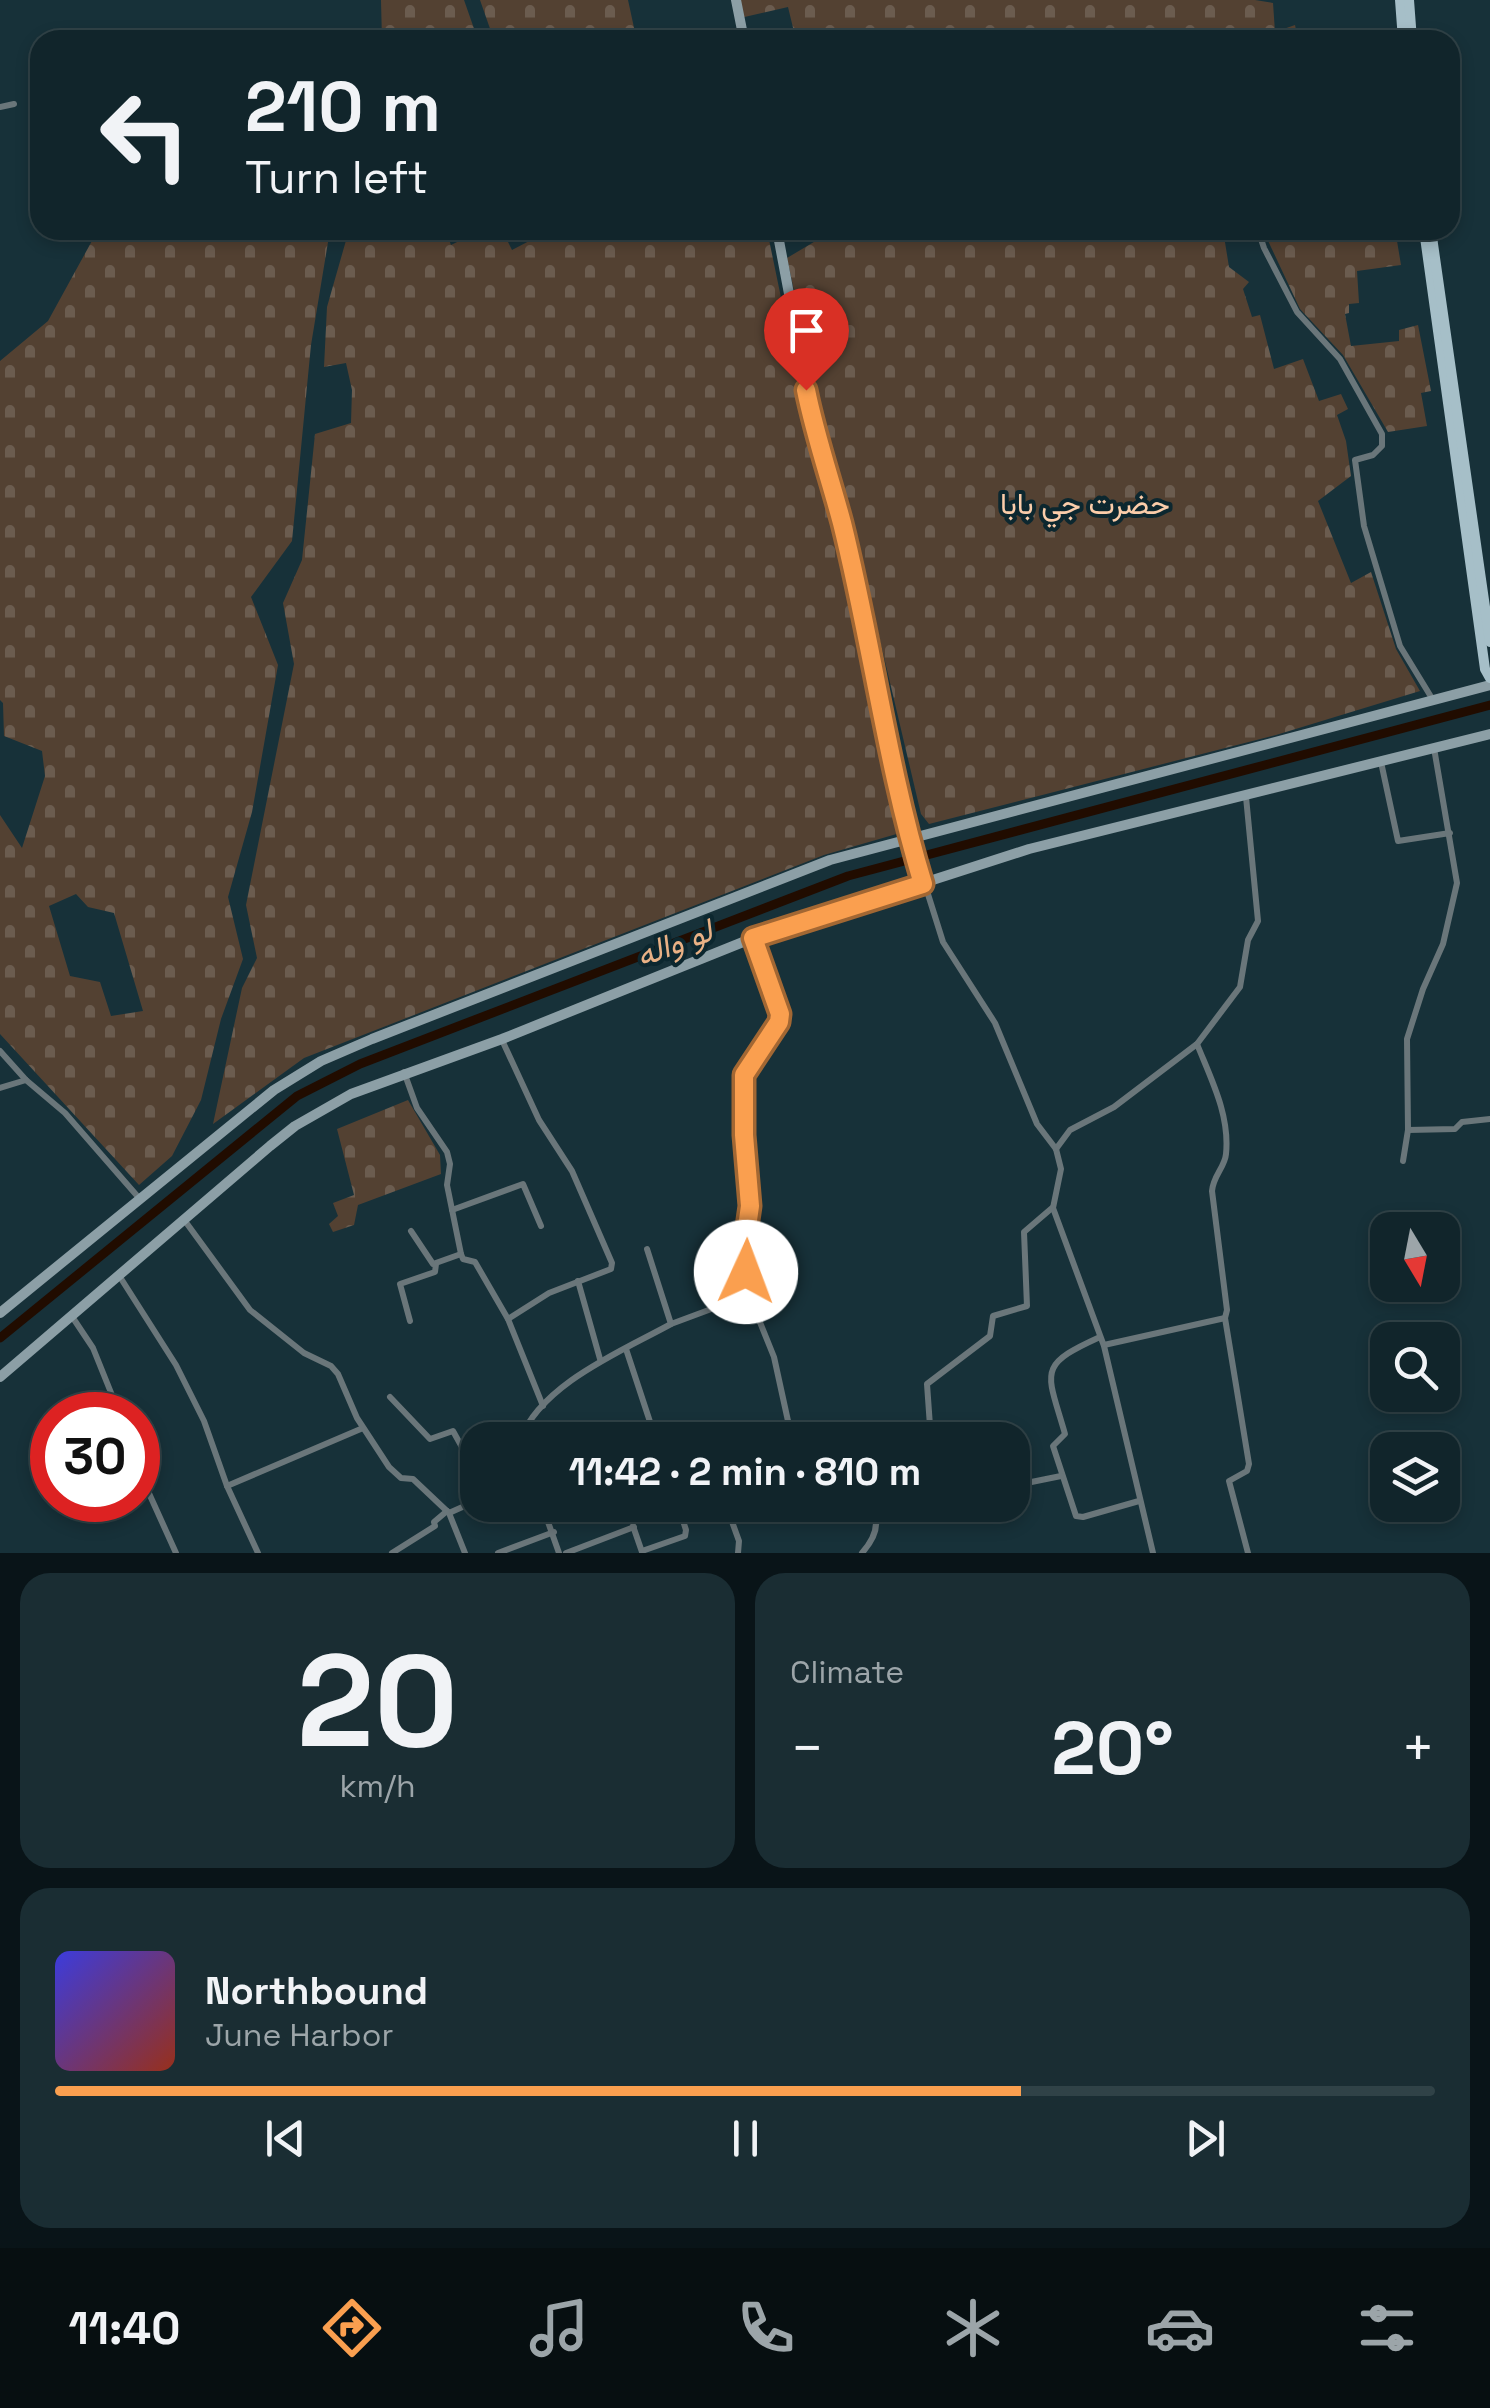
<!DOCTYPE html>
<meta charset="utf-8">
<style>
:root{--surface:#11252b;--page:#1a2d33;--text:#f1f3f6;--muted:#9ca5a9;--line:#304247;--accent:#fa9f4f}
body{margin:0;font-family:"Space Grotesk",Vazirmatn,sans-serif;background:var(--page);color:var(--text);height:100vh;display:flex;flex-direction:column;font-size:38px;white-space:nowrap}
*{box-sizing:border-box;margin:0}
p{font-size:32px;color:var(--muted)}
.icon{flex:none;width:55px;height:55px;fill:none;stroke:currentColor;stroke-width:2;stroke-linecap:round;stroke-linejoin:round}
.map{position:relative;height:1553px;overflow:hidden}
.panel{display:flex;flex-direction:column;gap:20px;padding:20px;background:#091418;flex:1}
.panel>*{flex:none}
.banner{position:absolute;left:30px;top:30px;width:1430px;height:210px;border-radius:30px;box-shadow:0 5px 15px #0003,0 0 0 2px var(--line);background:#11252b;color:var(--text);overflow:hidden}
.needle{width:65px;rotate:170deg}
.tools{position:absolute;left:1370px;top:1212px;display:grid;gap:20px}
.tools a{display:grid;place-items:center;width:90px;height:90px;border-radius:20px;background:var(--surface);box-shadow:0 5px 15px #0003,0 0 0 2px var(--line);font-size:50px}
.speed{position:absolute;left:30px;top:1392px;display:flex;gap:20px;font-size:50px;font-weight:700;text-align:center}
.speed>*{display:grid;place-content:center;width:130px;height:130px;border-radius:50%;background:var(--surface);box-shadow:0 5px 15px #0003,0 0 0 2px var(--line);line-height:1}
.speed .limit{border:15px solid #d22;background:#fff;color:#111}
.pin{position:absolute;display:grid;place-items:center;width:85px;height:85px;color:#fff;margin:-102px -42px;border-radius:50% 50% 50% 0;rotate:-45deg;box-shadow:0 0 10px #0007}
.pin .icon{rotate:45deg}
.me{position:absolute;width:110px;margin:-55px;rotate:2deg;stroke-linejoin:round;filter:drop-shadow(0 0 8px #0008)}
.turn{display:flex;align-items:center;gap:35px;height:210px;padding:0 50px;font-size:45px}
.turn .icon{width:130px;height:130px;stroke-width:2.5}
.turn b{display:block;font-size:70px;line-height:85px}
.big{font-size:75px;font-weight:700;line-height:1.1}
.panel .widget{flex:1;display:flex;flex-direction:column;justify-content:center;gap:15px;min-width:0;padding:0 35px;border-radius:30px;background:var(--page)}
.panel .dial{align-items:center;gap:0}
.dial b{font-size:130px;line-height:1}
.song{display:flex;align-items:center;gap:30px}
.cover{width:120px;height:120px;border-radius:15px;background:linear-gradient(135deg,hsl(240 70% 55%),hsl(10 70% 35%))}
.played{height:10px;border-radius:5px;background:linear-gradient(90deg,var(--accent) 70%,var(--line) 70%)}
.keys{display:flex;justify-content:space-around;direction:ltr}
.heat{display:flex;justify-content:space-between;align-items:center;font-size:55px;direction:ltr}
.panel .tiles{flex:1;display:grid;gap:20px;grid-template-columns:1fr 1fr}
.widget:last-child{grid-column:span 2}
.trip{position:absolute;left:460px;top:1422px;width:570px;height:100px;border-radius:30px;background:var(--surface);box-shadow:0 5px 15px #0003,0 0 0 2px var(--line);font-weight:700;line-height:100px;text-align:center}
.dock{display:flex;height:160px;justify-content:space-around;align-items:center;background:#070f11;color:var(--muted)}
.dock .icon{width:70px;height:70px}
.dock .active{color:var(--accent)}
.dock b{font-size:45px;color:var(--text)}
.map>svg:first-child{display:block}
.cemetery{fill:url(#cemetery-stones);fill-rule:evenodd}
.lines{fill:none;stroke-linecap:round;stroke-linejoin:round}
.canal{stroke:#210c00;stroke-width:9}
.street{stroke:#6a767a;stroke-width:6}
.secondary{stroke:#8c9fa6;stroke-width:10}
.primary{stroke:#a6bfc8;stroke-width:10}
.route-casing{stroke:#a26733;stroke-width:25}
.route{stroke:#fa9f4f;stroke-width:18}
.labels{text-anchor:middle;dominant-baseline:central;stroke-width:8;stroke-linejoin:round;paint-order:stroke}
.park-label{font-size:30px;fill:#fbcdaa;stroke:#0c272f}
.water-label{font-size:32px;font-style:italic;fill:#e9b185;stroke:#0c272f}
</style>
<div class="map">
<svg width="1490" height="1553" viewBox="0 0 1490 1553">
<defs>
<pattern id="cemetery-stones" width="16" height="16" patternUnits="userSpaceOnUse" patternTransform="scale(2.5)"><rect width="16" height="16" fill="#534132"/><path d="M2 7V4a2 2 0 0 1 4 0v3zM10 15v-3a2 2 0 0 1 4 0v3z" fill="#6b5c4f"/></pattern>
</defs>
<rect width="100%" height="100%" fill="#173139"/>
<g class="cemetery">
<polygon points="381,0 464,0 478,40 382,40"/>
<polygon points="480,0 628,0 636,37 633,40 494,40"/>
<polygon points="737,0 1255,0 1273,3 1275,32 1295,25 1298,40 796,40 788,7 740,18"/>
<path d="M105 230H330L311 345 292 541 251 597 278 665 252 812 228 897 243 959 221 1019 201 1100 172 1156 139 1185 0 1034V815L22 848 45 776 42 751 4 736 3 703 0 700V361L48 321 93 239ZM76 894 88 907 114 913 143 1011 111 1016 100 982 70 976 49 906Z"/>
<polygon points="349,230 422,230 425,236 433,231 437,241 448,237 451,245 482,230 502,230 512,250 535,238 566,230 767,230 813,452 836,524 900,833 824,855 304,1058 213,1124 242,988 257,958 246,905 294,664 283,603 302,560 315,434 351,423 352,390 346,363 324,367 327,307"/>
<polygon points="834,230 1223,230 1229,267 1249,282 1243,289 1252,317 1260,315 1274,369 1303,359 1319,401 1341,394 1348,409 1337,415 1346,441 1351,476 1318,501 1351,583 1371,572 1396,649 1420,691 1276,735 929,824 921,814 851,517 815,389 787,258"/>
<polygon points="1263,230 1402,230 1396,235 1401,265 1357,271 1359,303 1349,304 1349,313 1345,314 1351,346 1399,341 1399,330 1418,325 1431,391 1421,393 1427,426 1388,432 1343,355 1300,309"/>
<polygon points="408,1100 440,1155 441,1174 358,1205 354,1225 333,1232 329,1224 338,1216 333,1203 354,1195 337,1129"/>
</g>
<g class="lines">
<polyline class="canal" points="0,1338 297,1096 360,1064 848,876 1490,705"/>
<g class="street">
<polyline points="0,107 14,104"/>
<polyline points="1258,230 1264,248 1297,312 1340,359 1382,434 1382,446 1373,455 1355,460 1364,526 1400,646 1433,700"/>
<polyline points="1381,762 1398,841 1450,833"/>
<polyline points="910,837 943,942 995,1023 1037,1124 1056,1149 1061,1169 1053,1208 1104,1346 1153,1553"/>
<polyline points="753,938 780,1014 779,1022 744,1075 744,1135 750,1205 744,1248 749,1295 774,1357 788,1421 804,1440"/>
<polyline points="502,1040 539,1120 572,1171 612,1263 611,1269 549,1293 508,1319"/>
<path d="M1197 1044C1211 1079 1230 1115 1226 1154 1225 1167 1213 1176 1212 1191L1227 1310 1225 1318 1249 1464 1247 1471 1229 1481 1248 1553"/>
<polyline points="0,1051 26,1080 65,1113 139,1198"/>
<polyline points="404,1072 417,1108 447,1152 450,1164 447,1185 461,1254 463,1259 475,1262 508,1319 543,1406"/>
<polyline points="0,1088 26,1080"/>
<polyline points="1408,1130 1455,1129 1462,1122 1490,1119"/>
<polyline points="1056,1149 1070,1130 1114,1107 1197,1044 1240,987 1248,940 1258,921 1246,797"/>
<polyline points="1403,1161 1408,1130 1407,1039 1423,989 1443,944 1457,883 1434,748"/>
<polyline points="452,1210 523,1184 541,1226"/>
<polyline points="185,1221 250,1310 304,1353 331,1366 338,1374 357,1418 389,1467 401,1478 413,1479 449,1513 465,1553"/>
<polyline points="411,1231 433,1264 461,1254"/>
<polyline points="120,1277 176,1365 204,1421 227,1486 258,1553"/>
<polyline points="578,1281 600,1359"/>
<polyline points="73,1318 93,1348 120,1415"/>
<polyline points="410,1321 400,1284 435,1272 436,1264"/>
<polyline points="671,1324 749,1295"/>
<path d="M1100 1337C1036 1366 1047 1371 1065 1434L1053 1446 1076 1516 1083 1517 1139 1501"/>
<polyline points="1104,1345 1225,1318"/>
<polyline points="626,1349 656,1440"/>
<polyline points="390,1397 430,1439 453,1431 473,1467"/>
<path d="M520 1440C541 1384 622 1351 671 1324L647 1249"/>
<polyline points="931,1440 927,1384 990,1336 993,1316 1027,1306 1024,1232 1052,1208"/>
<polyline points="478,1465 471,1471 478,1493"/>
<polyline points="138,1469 176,1553"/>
<polyline points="227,1486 363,1428"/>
<polyline points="1012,1486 1061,1476"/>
<polyline points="542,1505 559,1553"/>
<polyline points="726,1505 739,1541 738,1553"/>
<polyline points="449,1513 478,1500"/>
<polyline points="681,1516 711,1505"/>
<polyline points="633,1526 642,1552"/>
<polyline points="642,1551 685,1536 686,1530 678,1505"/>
<polyline points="392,1553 435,1526 434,1522 447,1511"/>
<polyline points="498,1553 554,1532"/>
<polyline points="566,1553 634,1527"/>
<path d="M862 1553C875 1538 883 1520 867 1505"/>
</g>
<g class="secondary">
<polyline points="736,0 744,40"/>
<polyline points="777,230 818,448 842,522 910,837"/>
<polyline points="0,1313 274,1090 321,1061 372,1039 830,860 1490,685"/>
<polyline points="0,1377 270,1146 295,1126 351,1094 502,1039 753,938 1029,849 1490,734"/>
</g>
<g class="primary">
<polyline points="1400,0 1403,40"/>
<polyline points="1409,0 1412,40"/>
<polyline points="1424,230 1485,669 1490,678"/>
<polyline points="1431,230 1490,642"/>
</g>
</g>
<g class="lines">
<g class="route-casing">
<path id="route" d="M746 1272 744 1248 750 1206 744 1135V1075L779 1022 780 1014 753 938 923 884C887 766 872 643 842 523 830 478 815 435 806 390"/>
</g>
<use href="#route" class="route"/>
</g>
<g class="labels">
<g class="park-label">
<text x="1085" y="503">حضرت جي بابا</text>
</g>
<g class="water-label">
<text transform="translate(674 943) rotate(-21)">لو واله</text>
</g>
</g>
</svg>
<div class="tools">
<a><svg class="needle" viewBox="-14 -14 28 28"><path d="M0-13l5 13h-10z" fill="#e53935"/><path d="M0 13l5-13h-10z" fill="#9ca5a9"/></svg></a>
<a><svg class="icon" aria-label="search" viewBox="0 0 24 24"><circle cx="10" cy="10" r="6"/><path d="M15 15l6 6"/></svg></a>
<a><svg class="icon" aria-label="layers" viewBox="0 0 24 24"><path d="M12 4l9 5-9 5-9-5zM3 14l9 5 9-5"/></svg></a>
</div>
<div class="speed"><div class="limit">30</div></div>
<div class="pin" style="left:806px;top:390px;background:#d93025"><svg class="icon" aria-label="arrive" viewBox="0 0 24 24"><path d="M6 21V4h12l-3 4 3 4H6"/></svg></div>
<svg class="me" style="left:746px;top:1272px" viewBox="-20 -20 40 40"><circle r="19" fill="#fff"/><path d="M0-13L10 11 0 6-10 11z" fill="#fa9f4f"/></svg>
<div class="trip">11:42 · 2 min · 810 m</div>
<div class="banner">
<div class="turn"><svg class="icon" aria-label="left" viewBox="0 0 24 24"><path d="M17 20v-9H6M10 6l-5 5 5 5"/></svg><div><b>210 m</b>Turn left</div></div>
</div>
</div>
<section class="panel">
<div class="tiles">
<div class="widget dial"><b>20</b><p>km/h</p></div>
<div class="widget"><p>Climate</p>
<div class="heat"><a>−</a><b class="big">20°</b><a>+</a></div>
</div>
<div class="widget">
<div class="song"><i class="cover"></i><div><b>Northbound</b><p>June Harbor</p></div></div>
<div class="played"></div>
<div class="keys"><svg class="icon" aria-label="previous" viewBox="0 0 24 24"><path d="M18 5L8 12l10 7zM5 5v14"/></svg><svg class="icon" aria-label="pause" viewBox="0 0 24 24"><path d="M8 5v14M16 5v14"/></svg><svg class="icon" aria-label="next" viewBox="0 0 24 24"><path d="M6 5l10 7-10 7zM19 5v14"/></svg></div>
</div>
</div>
</section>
<nav class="dock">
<b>11:40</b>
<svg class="icon active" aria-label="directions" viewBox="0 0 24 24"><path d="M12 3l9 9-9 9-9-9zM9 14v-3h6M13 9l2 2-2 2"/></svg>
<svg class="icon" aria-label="music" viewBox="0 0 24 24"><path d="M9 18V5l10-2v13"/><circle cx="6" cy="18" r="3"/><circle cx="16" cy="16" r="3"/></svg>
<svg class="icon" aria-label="phone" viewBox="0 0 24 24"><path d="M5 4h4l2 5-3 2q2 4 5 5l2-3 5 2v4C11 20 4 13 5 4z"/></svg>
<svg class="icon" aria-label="climate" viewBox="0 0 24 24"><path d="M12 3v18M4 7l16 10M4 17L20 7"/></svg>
<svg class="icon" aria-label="car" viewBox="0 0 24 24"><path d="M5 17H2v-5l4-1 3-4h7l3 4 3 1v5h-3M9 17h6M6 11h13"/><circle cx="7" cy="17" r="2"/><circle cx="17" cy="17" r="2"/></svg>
<svg class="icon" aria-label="filters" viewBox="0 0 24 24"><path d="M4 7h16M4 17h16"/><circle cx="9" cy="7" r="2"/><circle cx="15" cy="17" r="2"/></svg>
</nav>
